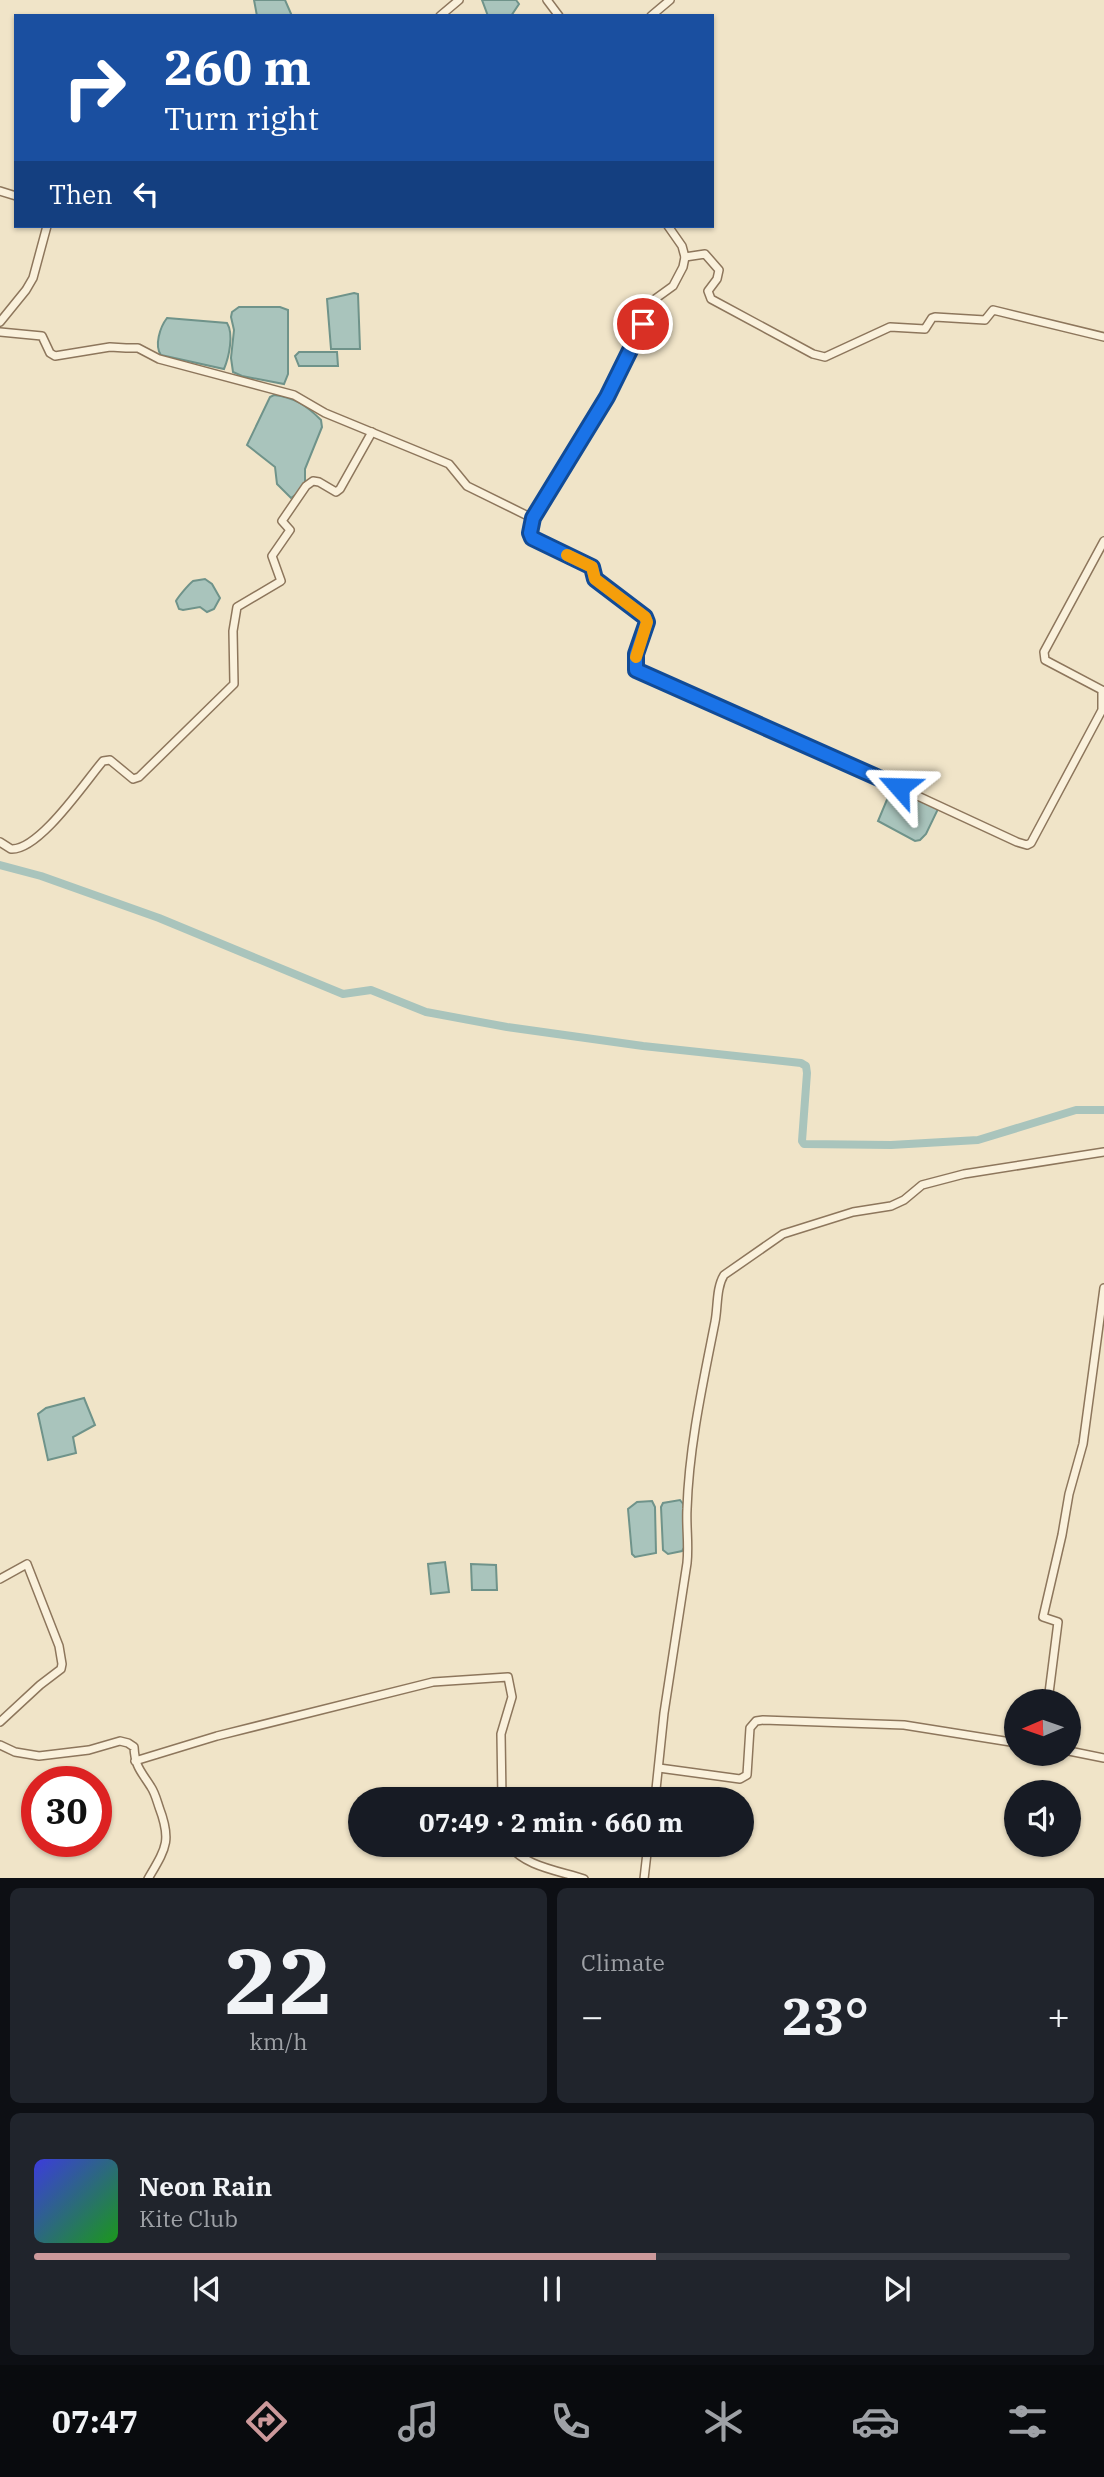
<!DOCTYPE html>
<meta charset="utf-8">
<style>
:root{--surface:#171b24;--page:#20242c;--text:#f1f3f6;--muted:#9ea1a6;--line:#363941;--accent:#cc999b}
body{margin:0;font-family:"IBM Plex Serif",serif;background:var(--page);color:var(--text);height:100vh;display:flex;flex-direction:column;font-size:26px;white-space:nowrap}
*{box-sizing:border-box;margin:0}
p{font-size:23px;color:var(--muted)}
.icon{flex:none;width:38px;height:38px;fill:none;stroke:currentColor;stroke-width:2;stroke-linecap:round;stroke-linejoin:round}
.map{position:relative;height:1878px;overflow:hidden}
.panel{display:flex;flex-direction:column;gap:10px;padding:10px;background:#0d0f14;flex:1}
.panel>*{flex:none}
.guide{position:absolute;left:14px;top:14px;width:700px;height:214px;border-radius:0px;box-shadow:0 2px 5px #0004;background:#1a4fa0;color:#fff;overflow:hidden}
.needle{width:46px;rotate:268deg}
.fabs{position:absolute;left:1004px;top:1689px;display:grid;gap:14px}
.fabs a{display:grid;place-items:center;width:77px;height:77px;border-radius:50%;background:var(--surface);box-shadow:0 2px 5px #0004;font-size:35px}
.speed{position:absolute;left:21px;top:1766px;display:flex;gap:14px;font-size:35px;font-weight:700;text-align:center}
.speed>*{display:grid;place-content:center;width:91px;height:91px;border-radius:50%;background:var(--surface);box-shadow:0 2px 5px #0004;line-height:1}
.speed .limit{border:10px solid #d22;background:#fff;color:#111}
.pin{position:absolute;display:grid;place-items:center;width:60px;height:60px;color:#fff;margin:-30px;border:4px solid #fff;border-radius:50%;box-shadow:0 2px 7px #0007}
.me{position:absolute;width:77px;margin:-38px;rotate:295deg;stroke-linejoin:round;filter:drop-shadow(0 0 5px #0008)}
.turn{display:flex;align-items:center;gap:24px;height:147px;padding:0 35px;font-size:32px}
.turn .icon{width:91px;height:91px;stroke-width:2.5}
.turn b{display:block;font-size:49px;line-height:60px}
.then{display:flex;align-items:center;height:66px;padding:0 35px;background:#0003;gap:14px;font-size:26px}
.big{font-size:52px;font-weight:700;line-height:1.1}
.panel .card{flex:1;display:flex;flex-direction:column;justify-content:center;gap:10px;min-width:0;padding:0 24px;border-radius:10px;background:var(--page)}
.panel .dial{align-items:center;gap:0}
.dial b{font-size:91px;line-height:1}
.song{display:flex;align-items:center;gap:21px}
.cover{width:84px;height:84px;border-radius:10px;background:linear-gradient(135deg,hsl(240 70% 55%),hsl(120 70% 35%))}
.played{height:7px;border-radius:4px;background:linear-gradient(90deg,var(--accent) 60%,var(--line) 60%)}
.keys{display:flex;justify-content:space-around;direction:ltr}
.heat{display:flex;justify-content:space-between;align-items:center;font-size:38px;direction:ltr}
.panel .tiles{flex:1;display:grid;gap:10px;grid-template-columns:1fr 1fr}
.card:last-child{grid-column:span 2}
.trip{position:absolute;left:348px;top:1787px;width:406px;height:70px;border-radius:35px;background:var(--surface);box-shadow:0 2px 5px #0004;font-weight:700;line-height:70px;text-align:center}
.tab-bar{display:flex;height:112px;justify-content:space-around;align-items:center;background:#090b0e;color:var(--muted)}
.tab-bar .icon{width:49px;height:49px}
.tab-bar .selected{color:var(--accent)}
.tab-bar b{font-size:32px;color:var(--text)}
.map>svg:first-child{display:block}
.water{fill:#a9c4bc;stroke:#6f938a;stroke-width:2}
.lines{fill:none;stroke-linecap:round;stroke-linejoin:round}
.canal{stroke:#a9c4bc;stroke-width:8}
.minor-casing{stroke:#8d765c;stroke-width:10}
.minor{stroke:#faf1dc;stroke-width:7}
.route-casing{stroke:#114b97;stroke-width:18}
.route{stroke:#1a73e8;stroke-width:12}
.slow{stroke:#f59e0b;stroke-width:12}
</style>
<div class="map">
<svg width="1104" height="1879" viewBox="0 0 1104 1879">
<rect width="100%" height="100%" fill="#f0e4c8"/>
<g class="water">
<polygon points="254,0 285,0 292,16 257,16"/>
<polygon points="482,0 516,0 519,4 511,16 488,16"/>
<polygon points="354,293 358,294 360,349 331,349 327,299"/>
<polygon points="239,307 280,307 288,310 288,374 284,384 242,376 233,372 231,358 234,330 231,317 232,312"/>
<path d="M167 318 227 323C234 334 229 357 224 369L161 355C154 346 160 327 167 318Z"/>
<polygon points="299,352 337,352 338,366 299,366 295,356"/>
<path d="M274 395C294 397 307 406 321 420L322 427 305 469V484L302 490 291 498 277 484 275 467 247 445 270 397Z"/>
<path d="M205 579 212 584 220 598 214 609 207 612 200 607 183 610 179 609 176 601C178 597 189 584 193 581Z"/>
<polygon points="895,788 938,809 926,834 920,840 915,841 878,821 891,790"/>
<polygon points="84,1398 95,1425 73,1437 76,1453 48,1460 38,1414 46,1408"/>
<polygon points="680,1500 684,1505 685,1546 682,1551 668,1554 663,1550 661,1507 663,1503"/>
<polygon points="652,1501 655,1507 656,1553 635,1557 632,1554 628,1509 637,1502"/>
<polygon points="445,1562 449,1592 431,1594 428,1564"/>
<polygon points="471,1564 496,1565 497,1590 472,1590"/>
</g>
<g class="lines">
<polyline class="canal" points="0,865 41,876 159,918 343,994 371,990 426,1012 507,1027 643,1046 801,1063 806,1066 807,1073 802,1141 804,1144 891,1145 978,1140 1076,1110 1104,1110"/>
<g class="minor-casing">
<g id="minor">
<polyline points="547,0 559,16"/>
<polyline points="440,16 459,0"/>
<polyline points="651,16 670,0"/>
<polyline points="0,191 16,196"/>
<polyline points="668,226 682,246 685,257 683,267 673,286 655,299 607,397 532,518 531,533 535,540 592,567 595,579 645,617 647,622 637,655 636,670 812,747 1017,842 1027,845 1031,843 1102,710 1102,690 1045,660 1044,652 1104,541"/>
<polyline points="685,257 705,254 719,270 717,279 708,291 711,299 813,354 825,357 890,327 925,329 932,318 935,317 985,320 993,310 1104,337"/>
<polyline points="0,322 26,290 33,278 47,226"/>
<polyline points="0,332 42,336 50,353 55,356 110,347 126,348 138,348 159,359 294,395 325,413 449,464 467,486 532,518"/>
<path d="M0 842 11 849C39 851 85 782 103 761L110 760 133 779 139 777 234 684 233 631 237 607 281 581 272 556 290 530 282 521 306 486 313 481 319 482 336 492 340 489 372 432"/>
<polyline points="0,1579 27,1564 59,1646 62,1664 61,1669 40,1685 0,1722"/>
<polyline points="1048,1701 1058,1622 1043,1617 1062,1535 1069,1494 1083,1444 1104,1288"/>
<path d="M0 1745 15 1752 39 1756 89 1750 120 1741 128 1743 134 1747C135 1767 141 1771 151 1787 155 1793 157 1801 159 1807 172 1841 166 1848 148 1879"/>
<polyline points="1069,1751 1104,1758"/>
<polyline points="135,1761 217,1736 433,1682 508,1677 512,1697 501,1734 502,1799"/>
<polyline points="659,1768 740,1779 747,1775 750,1728 756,1721 763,1720 904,1725 1017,1743"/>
<path d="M655 1799 664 1713 687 1563C689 1544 686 1527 687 1509 689 1446 703 1383 715 1322 718 1307 716 1288 724 1275L783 1234 853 1212 891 1206 904 1200 922 1185 964 1174 1104 1152"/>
<path d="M509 1844C522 1866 560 1871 584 1879"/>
<polyline points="644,1879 648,1844"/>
</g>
</g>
<use href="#minor" class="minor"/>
</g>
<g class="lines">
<g class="route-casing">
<polyline id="route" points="643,324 607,397 533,518 530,533 532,538 592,567 595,579 645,617 647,622 636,654 636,670 899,787"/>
</g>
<use href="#route" class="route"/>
<polyline class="slow" points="567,555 592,567 595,579 645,617 647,622 636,657"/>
</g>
</svg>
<div class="fabs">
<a><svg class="needle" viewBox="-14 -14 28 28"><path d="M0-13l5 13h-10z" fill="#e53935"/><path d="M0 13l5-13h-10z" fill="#9ea1a6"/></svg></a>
<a><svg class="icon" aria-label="sound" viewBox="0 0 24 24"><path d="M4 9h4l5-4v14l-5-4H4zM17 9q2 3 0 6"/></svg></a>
</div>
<div class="speed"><div class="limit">30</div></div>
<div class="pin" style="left:643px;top:324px;background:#d93025"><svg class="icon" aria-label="arrive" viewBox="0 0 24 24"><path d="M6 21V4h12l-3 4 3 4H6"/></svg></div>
<svg class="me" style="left:899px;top:787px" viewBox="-20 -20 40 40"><path d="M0-17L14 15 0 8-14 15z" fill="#1a73e8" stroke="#fff" stroke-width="4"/></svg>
<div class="trip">07:49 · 2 min · 660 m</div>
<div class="guide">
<div class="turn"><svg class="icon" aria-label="right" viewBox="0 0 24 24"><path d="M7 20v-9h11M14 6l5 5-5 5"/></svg><div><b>260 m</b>Turn right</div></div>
<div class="then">Then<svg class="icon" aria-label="left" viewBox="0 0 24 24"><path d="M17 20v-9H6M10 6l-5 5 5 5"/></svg></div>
</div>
</div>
<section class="panel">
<div class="tiles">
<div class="card dial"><b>22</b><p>km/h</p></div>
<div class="card"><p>Climate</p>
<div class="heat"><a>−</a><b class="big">23°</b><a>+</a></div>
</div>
<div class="card">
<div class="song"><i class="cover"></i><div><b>Neon Rain</b><p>Kite Club</p></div></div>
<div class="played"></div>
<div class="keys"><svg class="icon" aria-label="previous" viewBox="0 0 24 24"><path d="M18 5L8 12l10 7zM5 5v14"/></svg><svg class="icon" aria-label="pause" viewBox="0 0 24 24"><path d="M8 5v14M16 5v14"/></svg><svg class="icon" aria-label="next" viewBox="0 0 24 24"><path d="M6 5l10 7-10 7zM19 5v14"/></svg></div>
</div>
</div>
</section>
<nav class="tab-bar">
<b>07:47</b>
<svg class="icon selected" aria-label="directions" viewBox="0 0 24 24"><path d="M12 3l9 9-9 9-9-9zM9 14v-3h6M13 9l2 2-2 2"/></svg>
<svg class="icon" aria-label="music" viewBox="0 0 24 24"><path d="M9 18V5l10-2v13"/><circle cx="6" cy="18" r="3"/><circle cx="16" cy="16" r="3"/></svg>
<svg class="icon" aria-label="phone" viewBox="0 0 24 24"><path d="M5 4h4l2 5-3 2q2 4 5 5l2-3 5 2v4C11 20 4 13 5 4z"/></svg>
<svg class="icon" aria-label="climate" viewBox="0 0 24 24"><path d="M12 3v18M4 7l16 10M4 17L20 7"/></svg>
<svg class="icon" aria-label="car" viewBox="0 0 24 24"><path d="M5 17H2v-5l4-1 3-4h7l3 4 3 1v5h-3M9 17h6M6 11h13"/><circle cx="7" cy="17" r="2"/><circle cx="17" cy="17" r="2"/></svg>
<svg class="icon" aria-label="filters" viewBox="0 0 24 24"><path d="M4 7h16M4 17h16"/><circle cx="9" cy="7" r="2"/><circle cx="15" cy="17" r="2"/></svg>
</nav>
